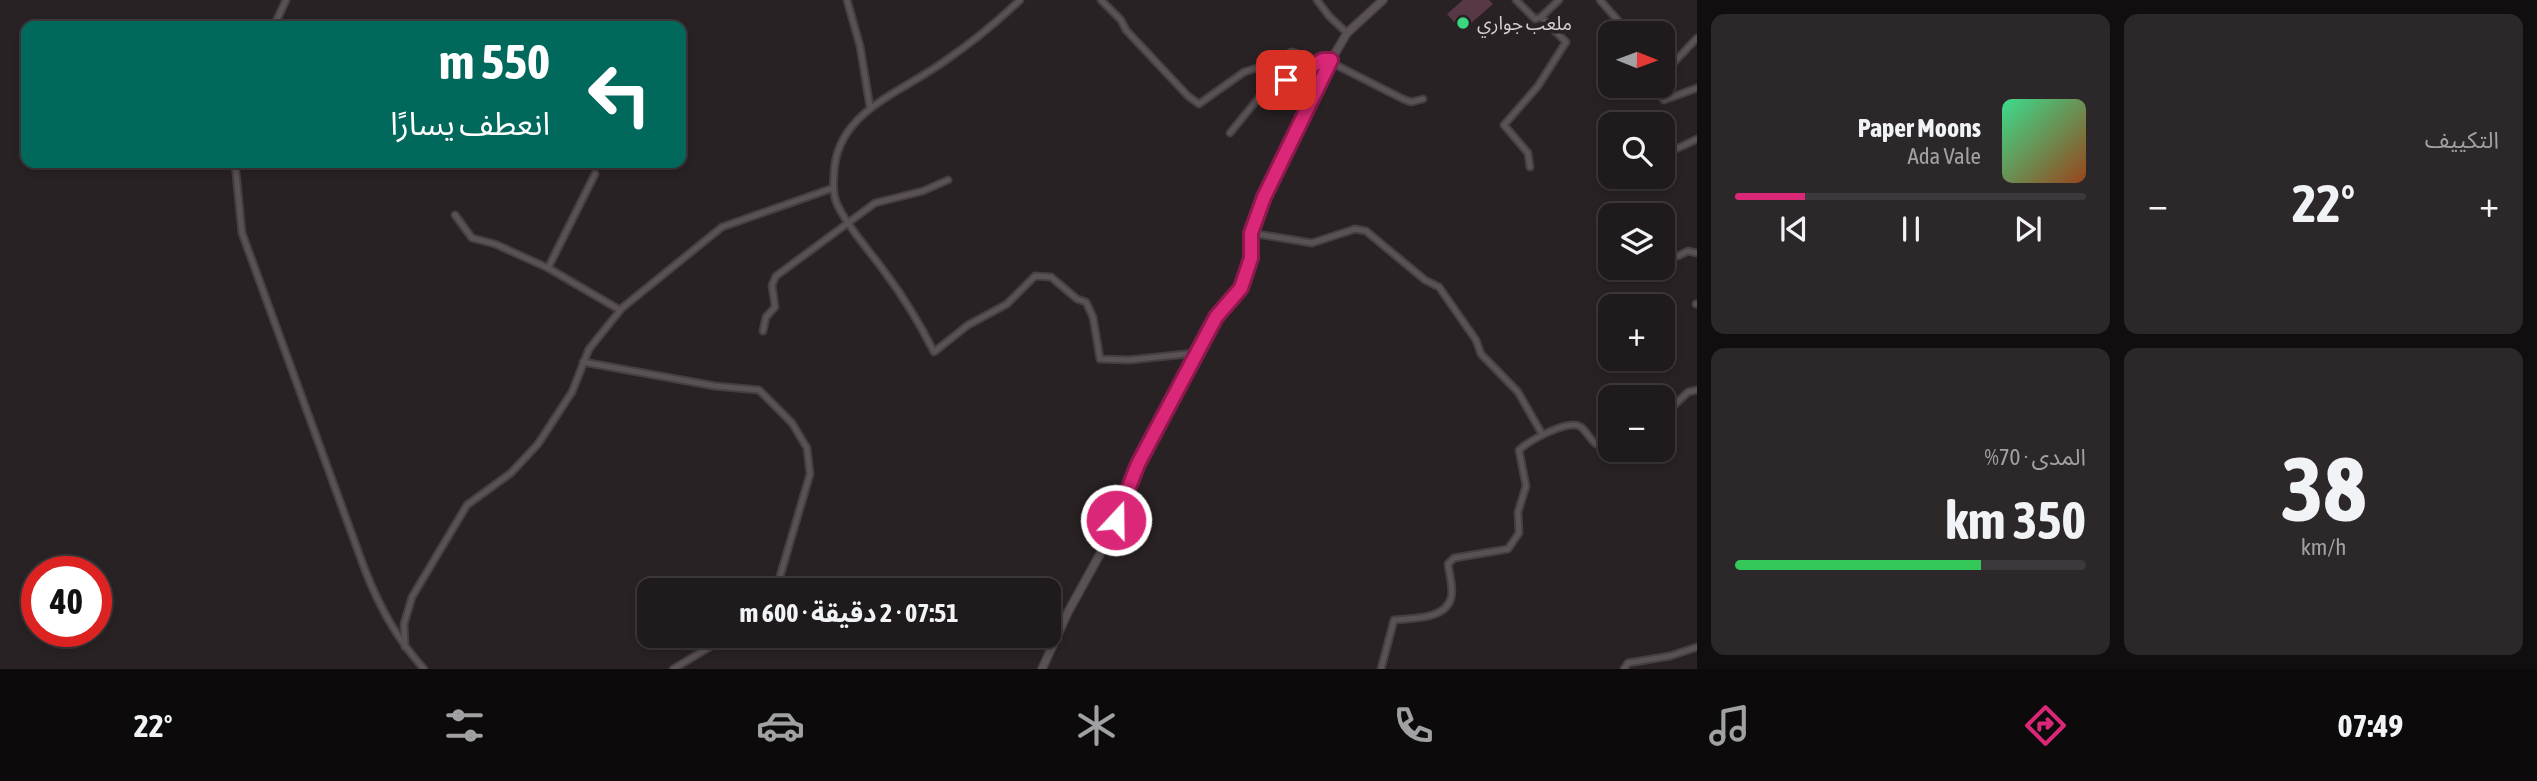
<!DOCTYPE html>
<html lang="ar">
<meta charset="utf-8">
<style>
:root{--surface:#1f1a1c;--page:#2c2729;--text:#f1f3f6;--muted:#a1a1a3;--line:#3c383b;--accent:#db2777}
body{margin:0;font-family:"Asap Condensed","Noto Sans Arabic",sans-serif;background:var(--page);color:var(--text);direction:rtl;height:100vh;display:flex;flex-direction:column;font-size:26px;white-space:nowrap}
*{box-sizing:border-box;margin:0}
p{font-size:23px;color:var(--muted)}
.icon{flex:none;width:38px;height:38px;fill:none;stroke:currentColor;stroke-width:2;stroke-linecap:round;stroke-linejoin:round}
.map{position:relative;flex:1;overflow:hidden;direction:ltr}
.details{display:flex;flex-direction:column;gap:14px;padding:14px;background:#110e0f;width:840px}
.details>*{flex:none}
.banner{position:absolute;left:21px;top:21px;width:665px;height:147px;border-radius:14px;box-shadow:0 4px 10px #0003,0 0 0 2px var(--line);direction:rtl;background:#00695c;color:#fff;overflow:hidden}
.needle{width:46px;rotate:91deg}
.buttons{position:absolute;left:1598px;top:21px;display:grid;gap:14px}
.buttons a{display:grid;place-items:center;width:77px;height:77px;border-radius:14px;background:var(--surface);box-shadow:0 4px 10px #0003,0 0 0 2px var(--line);font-size:35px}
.speed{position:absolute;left:21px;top:556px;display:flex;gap:14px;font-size:35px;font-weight:700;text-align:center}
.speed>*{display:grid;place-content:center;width:91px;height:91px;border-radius:50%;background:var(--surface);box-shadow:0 4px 10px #0003,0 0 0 2px var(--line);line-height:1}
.speed .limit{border:10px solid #d22;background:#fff;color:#111}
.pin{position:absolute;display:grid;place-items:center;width:60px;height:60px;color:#fff;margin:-30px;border-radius:14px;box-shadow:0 4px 10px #0006}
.me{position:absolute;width:77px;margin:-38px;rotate:21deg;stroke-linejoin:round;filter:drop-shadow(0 0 5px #0008)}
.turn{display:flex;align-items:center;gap:24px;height:147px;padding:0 21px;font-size:32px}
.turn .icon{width:91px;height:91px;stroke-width:2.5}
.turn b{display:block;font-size:49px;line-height:60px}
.big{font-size:52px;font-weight:700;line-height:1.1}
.details .card{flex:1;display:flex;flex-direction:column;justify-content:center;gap:10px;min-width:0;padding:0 24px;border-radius:14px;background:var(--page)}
.details .dial{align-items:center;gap:0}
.dial b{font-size:91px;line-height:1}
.song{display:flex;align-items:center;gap:21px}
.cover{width:84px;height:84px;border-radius:10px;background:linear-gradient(135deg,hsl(150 70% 55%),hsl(20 70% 35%))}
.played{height:7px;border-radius:4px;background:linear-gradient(90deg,var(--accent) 20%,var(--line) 20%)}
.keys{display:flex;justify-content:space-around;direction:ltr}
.heat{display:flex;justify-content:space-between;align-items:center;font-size:38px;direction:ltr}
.charge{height:10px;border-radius:5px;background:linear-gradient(90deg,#34c759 70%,var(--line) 0)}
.details .tiles{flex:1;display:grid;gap:14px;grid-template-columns:repeat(2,1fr)}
.trip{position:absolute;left:637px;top:578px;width:424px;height:70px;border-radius:14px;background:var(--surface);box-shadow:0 4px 10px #0003,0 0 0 2px var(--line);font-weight:700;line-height:70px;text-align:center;direction:rtl}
.dock{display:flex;height:112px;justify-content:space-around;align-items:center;background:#0c0a0b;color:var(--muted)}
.dock .icon{width:49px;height:49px}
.dock .active{color:var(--accent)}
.dock b{font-size:32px;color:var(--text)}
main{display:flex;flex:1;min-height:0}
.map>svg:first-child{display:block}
.green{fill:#583846}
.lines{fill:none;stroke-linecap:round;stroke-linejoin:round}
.minor-casing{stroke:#443f41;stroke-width:9}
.tertiary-casing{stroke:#443f41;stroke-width:10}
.minor{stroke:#595154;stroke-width:5}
.tertiary{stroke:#595154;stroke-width:7}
.route-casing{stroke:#8e194d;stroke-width:18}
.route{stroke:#db2777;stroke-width:12}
.poi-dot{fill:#3bd77e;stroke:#292225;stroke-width:2.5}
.labels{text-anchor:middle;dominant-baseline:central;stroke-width:7;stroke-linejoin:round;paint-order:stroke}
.poi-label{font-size:19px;fill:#d5d0d2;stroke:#292225;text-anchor:start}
</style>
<main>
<section class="details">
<div class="tiles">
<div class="card"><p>التكييف</p>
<div class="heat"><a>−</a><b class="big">22°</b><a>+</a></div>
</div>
<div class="card">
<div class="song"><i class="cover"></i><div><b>Paper Moons</b><p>Ada Vale</p></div></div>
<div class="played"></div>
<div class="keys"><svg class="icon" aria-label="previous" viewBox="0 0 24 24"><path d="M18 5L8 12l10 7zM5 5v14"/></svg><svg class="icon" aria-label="pause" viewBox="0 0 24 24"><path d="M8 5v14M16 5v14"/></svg><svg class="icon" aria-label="next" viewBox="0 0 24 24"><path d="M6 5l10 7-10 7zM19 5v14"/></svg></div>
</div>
<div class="card dial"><b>38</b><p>km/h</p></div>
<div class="card"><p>المدى · 70%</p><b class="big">350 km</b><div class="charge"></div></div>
</div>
</section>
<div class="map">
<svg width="1697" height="669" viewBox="0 0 1697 669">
<rect width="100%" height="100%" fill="#292225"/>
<polygon class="green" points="1463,0 1489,0 1493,4 1462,31 1447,14"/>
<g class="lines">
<g class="minor-casing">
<g id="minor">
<polyline points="847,0 860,46 870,107"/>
<path d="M1020 0C996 23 970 44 942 63 898 94 835 113 834 175 833 185 833 197 838 206 849 229 869 250 884 271 903 296 920 324 934 352L968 325 1007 304 1035 276 1051 277 1077 299 1086 302 1093 317 1100 359 1129 360 1196 353"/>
<polyline points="1101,0 1121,20 1126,30 1188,96 1199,104 1244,72 1273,63 1292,52 1312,59 1331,60"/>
<polyline points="1317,0 1329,16 1347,33"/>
<polyline points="1516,0 1535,19 1541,17 1566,42 1538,86 1504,125 1528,153 1530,167"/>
<polyline points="1600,0 1621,24 1618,33"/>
<polyline points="1541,17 1559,0"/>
<polyline points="274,26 286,0"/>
<polyline points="1610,43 1607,49 1610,54"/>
<polyline points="1330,62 1403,99 1411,102 1423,99"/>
<polyline points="1662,75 1697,38"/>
<polyline points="1659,86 1659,94 1664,100 1697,88"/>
<polyline points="1230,133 1261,95 1320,61"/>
<polyline points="1662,151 1678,148 1697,139"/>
<path d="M235 163 242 233 365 570C380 608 397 639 424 669"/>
<polyline points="455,215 472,238 495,244 548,268 620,310"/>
<polyline points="1251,233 1312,243 1355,229 1366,231 1425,280 1439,287 1476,340 1481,354 1518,392 1542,434"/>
<polyline points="1678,256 1688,251 1697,253"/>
<polyline points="548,268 595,174"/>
<polyline points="1696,304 1697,304"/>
<polyline points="763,331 766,317 775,307 772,285 776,276 875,203 923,191 948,180"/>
<polyline points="583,362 715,386 759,390 792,423 807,448 810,474 776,590"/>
<polyline points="1662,417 1688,392 1697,390"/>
<polyline points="405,647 404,624 412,597 467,505 511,473 538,444 572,392 589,349 622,308 722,227 833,188"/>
<polyline points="673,669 730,635"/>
<path d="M1381 669 1394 620C1412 618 1445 620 1451 598 1454 589 1449 573 1448 564L1454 558 1508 549 1519 533 1518 512 1526 486 1519 450C1529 441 1569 418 1581 427 1587 432 1590 439 1596 444L1610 438"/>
<polyline points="1624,669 1628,663 1670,656 1697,647"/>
</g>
</g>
<g class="tertiary-casing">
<polyline id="tertiary" points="1042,669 1068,612 1110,536 1137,464 1216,317 1240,288 1249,268 1251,233 1264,197 1330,62 1347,33 1383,0"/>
</g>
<use href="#minor" class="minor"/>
<use href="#tertiary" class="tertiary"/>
</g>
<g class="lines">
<g class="route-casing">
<polyline id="route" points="1116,520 1138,464 1216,317 1241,288 1251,258 1251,233 1264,197 1331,60 1323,60 1286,80"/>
</g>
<use href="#route" class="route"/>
</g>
<circle class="poi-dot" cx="1463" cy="23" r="7"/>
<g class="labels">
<g class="poi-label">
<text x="1477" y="23">ملعب جواري</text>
</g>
</g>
</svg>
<div class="buttons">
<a><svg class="needle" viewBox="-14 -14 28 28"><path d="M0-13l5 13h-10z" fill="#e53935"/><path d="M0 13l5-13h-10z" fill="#a1a1a3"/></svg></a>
<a><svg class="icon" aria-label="search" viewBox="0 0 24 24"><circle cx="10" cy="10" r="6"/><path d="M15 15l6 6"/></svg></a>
<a><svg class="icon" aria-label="layers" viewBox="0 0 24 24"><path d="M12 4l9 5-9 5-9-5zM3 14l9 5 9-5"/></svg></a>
<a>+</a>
<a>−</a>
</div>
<div class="speed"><div class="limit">40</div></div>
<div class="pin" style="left:1286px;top:80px;background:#d93025"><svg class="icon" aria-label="arrive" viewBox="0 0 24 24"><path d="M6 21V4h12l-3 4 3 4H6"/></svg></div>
<svg class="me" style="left:1116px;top:520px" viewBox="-20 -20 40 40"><circle r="17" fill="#db2777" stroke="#fff" stroke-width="3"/><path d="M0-11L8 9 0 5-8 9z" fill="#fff"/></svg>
<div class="trip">07:51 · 2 دقيقة · 600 m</div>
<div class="banner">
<div class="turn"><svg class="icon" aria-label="left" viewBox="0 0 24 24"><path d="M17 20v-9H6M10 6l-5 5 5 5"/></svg><div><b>550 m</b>انعطف يسارًا</div></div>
</div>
</div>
</main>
<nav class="dock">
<b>07:49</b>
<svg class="icon active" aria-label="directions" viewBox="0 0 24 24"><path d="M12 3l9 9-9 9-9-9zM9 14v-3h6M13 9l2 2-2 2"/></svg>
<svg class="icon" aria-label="music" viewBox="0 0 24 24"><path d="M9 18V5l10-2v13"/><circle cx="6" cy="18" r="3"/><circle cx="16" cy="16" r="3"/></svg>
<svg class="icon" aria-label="phone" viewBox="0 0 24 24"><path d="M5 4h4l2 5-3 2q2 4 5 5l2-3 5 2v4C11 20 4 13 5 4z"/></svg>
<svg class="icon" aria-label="climate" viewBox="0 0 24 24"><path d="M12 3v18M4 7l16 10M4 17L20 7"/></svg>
<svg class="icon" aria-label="car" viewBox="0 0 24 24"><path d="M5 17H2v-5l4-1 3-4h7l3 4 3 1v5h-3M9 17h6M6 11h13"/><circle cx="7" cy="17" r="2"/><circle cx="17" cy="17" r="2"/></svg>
<svg class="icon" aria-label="filters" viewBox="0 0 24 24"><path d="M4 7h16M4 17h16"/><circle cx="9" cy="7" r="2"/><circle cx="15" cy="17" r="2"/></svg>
<b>22°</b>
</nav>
